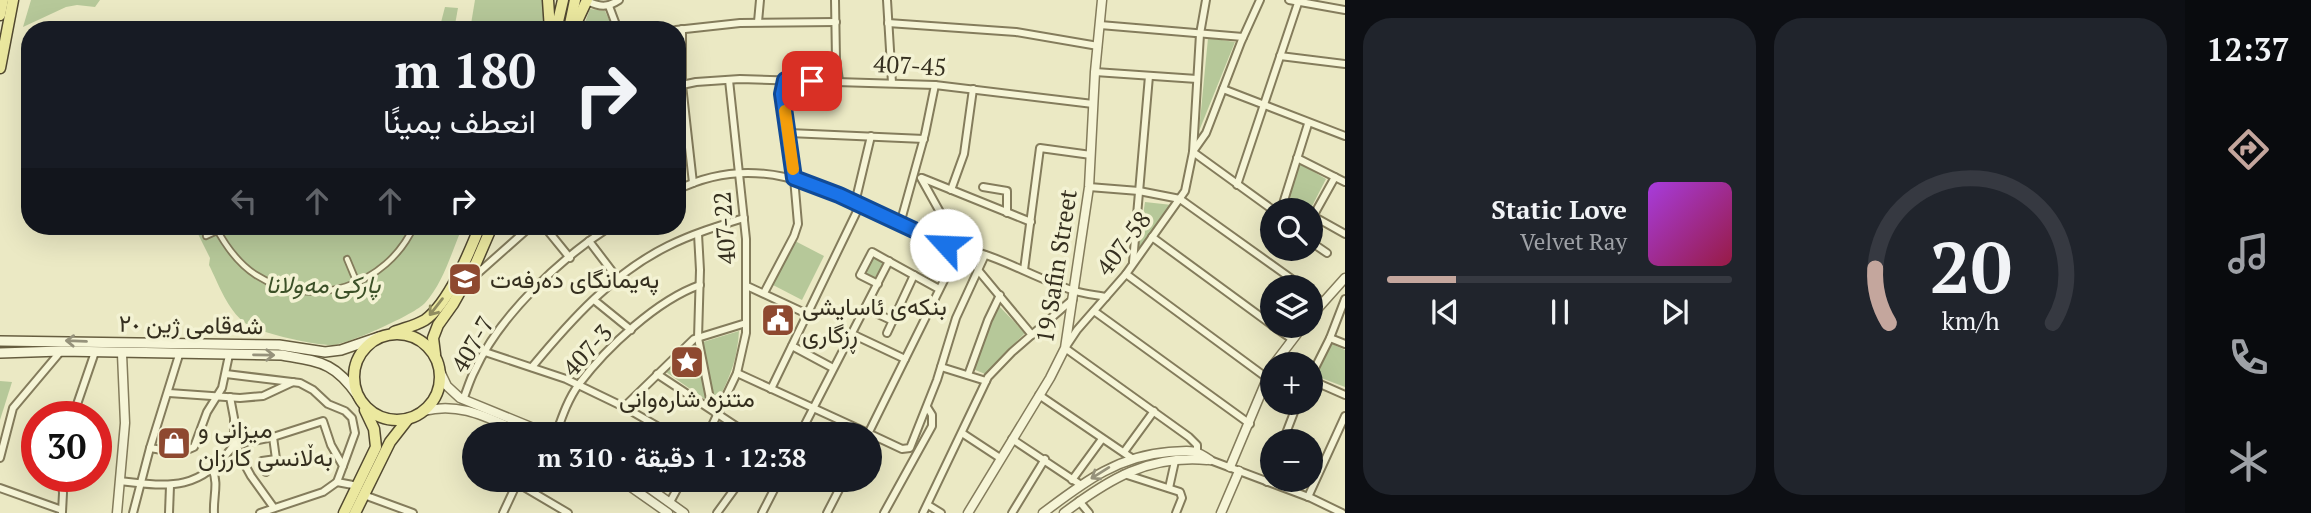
<!DOCTYPE html>
<html lang="ar">
<meta charset="utf-8">
<style>
:root{--surface:#171b24;--page:#20242c;--text:#f1f3f6;--muted:#9ea1a6;--line:#363941;--accent:#c4a69d}
body{margin:0;font-family:"PT Serif",Vazirmatn,serif;background:var(--page);color:var(--text);direction:rtl;height:100vh;display:flex;flex-direction:column;font-size:26px;white-space:nowrap}
*{box-sizing:border-box;margin:0}
p{font-size:23px;color:var(--muted)}
.icon{flex:none;width:38px;height:38px;fill:none;stroke:currentColor;stroke-width:2;stroke-linecap:round;stroke-linejoin:round}
.map{position:relative;flex:1;overflow:hidden;direction:ltr}
.panel{display:flex;flex-direction:column;gap:18px;padding:18px;background:#0d0f14;width:840px}
.panel>*{flex:none}
.hud{position:absolute;left:21px;top:21px;width:665px;height:214px;border-radius:28px;box-shadow:0 7px 28px #0002;direction:rtl;background:#171b24;color:var(--text);overflow:hidden}
.controls{position:absolute;left:1260px;top:198px;display:grid;gap:14px}
.controls a{display:grid;place-items:center;width:63px;height:63px;border-radius:50%;background:var(--surface);box-shadow:0 7px 28px #0002;font-size:35px}
.speed{position:absolute;left:21px;top:401px;display:flex;gap:14px;font-size:35px;font-weight:700;text-align:center}
.speed>*{display:grid;place-content:center;width:91px;height:91px;border-radius:50%;background:var(--surface);box-shadow:0 7px 28px #0002;line-height:1}
.speed .limit{border:10px solid #d22;background:#fff;color:#111}
.pin{position:absolute;display:grid;place-items:center;width:60px;height:60px;color:#fff;margin:-30px;border-radius:14px;box-shadow:0 4px 10px #0006}
.me{position:absolute;width:77px;margin:-38px;rotate:295deg;stroke-linejoin:round;filter:drop-shadow(0 0 5px #0008)}
.turn{display:flex;align-items:center;gap:24px;height:147px;padding:0 35px;font-size:32px}
.turn .icon{width:91px;height:91px;stroke-width:2.5}
.turn b{display:block;font-size:49px;line-height:60px}
.lanes{display:flex;align-items:center;height:66px;padding:0 35px;background:#0003;justify-content:center;gap:35px;direction:ltr}
.lanes .off{opacity:.35}
.panel .tile{flex:1;display:flex;flex-direction:column;justify-content:center;gap:10px;min-width:0;padding:0 24px;border-radius:28px;background:var(--page)}
.panel .dial{align-items:center;gap:0}
.dial svg{height:182px;overflow:visible;fill:none;stroke:var(--line);stroke-width:7;stroke-linecap:round;text-anchor:middle}
.dial text{fill:var(--text);stroke:none}
.song{display:flex;align-items:center;gap:21px}
.cover{width:84px;height:84px;border-radius:10px;background:linear-gradient(135deg,hsl(280 70% 55%),hsl(340 70% 35%))}
.played{height:7px;border-radius:4px;background:linear-gradient(90deg,var(--accent) 20%,var(--line) 20%)}
.keys{display:flex;justify-content:space-around;direction:ltr}
.panel .tiles{flex:1;display:grid;gap:18px;grid-template-columns:repeat(2,1fr)}
.trip{position:absolute;left:462px;top:422px;width:420px;height:70px;border-radius:35px;background:var(--surface);box-shadow:0 7px 28px #0002;font-weight:600;line-height:70px;text-align:center;direction:rtl}
main{display:flex;flex:1;min-height:0}
.dock{display:flex;flex-direction:column;width:126px;justify-content:space-around;align-items:center;background:#090b0e;color:var(--muted)}
.dock .icon{width:49px;height:49px}
.dock .on{color:var(--accent)}
.dock b{font-size:32px;color:var(--text)}
.map>svg:first-child{display:block}
.green{fill:#b6c899}
.lines{fill:none;stroke-linecap:round;stroke-linejoin:round}
.pedestrian-casing{stroke:#847c5c;stroke-width:8}
.minor-casing{stroke:#847c5c;stroke-width:10}
.tertiary-casing{stroke:#847c5c;stroke-width:11}
.secondary-casing{stroke:#665d3f;stroke-width:12}
.primary-casing{stroke:#524930;stroke-width:13}
.pedestrian{stroke:#f6f5d7;stroke-width:4.5}
.minor{stroke:#f6f5d7;stroke-width:6}
.tertiary{stroke:#f6f5d7;stroke-width:8}
.secondary{stroke:#f6f5d7;stroke-width:9}
.primary{stroke:#ebe89f;stroke-width:10}
.oneway{stroke:#908c5f}
.oneway2{stroke:#96927b}
.route-casing{stroke:#114b97;stroke-width:18}
.route{stroke:#1a73e8;stroke-width:12}
.slow{stroke:#f59e0b;stroke-width:12}
.labels{text-anchor:middle;dominant-baseline:central;stroke-width:7;stroke-linejoin:round;paint-order:stroke}
.street-label{font-size:24px;fill:#352f1f;stroke:#f3f2d3}
.poi-label{font-size:24px;fill:#352f1f;stroke:#f3f2d3;text-anchor:start}
.park-label{font-size:24px;font-style:italic;fill:#3b5027;stroke:#f3f2d3}
</style>
<main>
<nav class="dock">
<b>12:37</b>
<svg class="icon on" aria-label="directions" viewBox="0 0 24 24"><path d="M12 3l9 9-9 9-9-9zM9 14v-3h6M13 9l2 2-2 2"/></svg>
<svg class="icon" aria-label="music" viewBox="0 0 24 24"><path d="M9 18V5l10-2v13"/><circle cx="6" cy="18" r="3"/><circle cx="16" cy="16" r="3"/></svg>
<svg class="icon" aria-label="phone" viewBox="0 0 24 24"><path d="M5 4h4l2 5-3 2q2 4 5 5l2-3 5 2v4C11 20 4 13 5 4z"/></svg>
<svg class="icon" aria-label="climate" viewBox="0 0 24 24"><path d="M12 3v18M4 7l16 10M4 17L20 7"/></svg>
</nav>
<section class="panel">
<div class="tiles">
<div class="tile dial"><svg viewBox="0 0 100 80">
<path d="M14 69A42 42 0 1 1 86 69"/>
<path d="M14 69A42 42 0 0 1 8 45" stroke="#c4a69d"/>
<text x="50" y="56" font-size="32" font-weight="700">20</text>
<text x="50" y="72" font-size="11">km/h</text>
</svg></div>
<div class="tile">
<div class="song"><i class="cover"></i><div><b>Static Love</b><p>Velvet Ray</p></div></div>
<div class="played"></div>
<div class="keys"><svg class="icon" aria-label="previous" viewBox="0 0 24 24"><path d="M18 5L8 12l10 7zM5 5v14"/></svg><svg class="icon" aria-label="pause" viewBox="0 0 24 24"><path d="M8 5v14M16 5v14"/></svg><svg class="icon" aria-label="next" viewBox="0 0 24 24"><path d="M6 5l10 7-10 7zM19 5v14"/></svg></div>
</div>
</div>
</section>
<div class="map">
<svg width="1345" height="513" viewBox="0 0 1345 513">
<rect width="100%" height="100%" fill="#ebe9c4"/>
<g class="green">
<polygon points="31,0 100,0 95,7 77,5 66,7 23,27"/>
<polygon points="475,0 544,0 546,30 470,30"/>
<polygon points="445,7 458,8 454,30 439,30"/>
<polygon points="590,9 605,11 614,30 582,30"/>
<polygon points="1208,38 1235,42 1199,131"/>
<polygon points="1299,163 1326,179 1310,210 1285,210"/>
<polygon points="1145,202 1172,205 1138,250"/>
<path d="M194 226H463C452 250 444 282 425 303 415 314 349 344 333 345 317 346 258 333 245 323 227 309 219 285 209 265L210 258Z"/>
<polygon points="795,241 824,256 802,300 773,285"/>
<polygon points="873,256 884,261 875,278 865,272"/>
<polygon points="998,305 1025,333 985,374 973,369"/>
<path d="M739 331C737 362 729 379 715 406L703 342Z"/>
<polygon points="1330,343 1345,350 1345,387 1316,376"/>
<polygon points="695,347 706,400 666,372"/>
<polygon points="0,381 12,382 0,420"/>
</g>
<g class="lines">
<g class="pedestrian-casing">
<g id="pedestrian">
<path d="M215 226C225 245 237 263 256 275 312 311 387 286 414 226"/>
<polyline points="206,236 228,226"/>
<polyline points="347,259 357,283"/>
</g>
</g>
<g class="minor-casing">
<g id="minor">
<polyline points="835,0 836,59 839,81"/>
<polyline points="887,0 892,83"/>
<polyline points="1289,0 1345,10"/>
<path d="M587 1C600 7 607 8 619 0"/>
<polyline points="609,6 618,30"/>
<polyline points="758,22 760,0"/>
<polyline points="888,23 1016,32 1098,46"/>
<polyline points="1100,25 1243,37"/>
<polyline points="682,29 682,85 693,183"/>
<polyline points="676,30 740,23 836,22"/>
<polyline points="1280,56 1345,64"/>
<polyline points="1095,72 1197,79"/>
<polyline points="677,86 696,82 740,79 935,85 1093,104"/>
<polyline points="1223,89 1345,136"/>
<polyline points="789,133 924,139"/>
<polyline points="1194,150 1206,133 1241,42 1260,0"/>
<polyline points="1193,152 1273,210"/>
<polyline points="1297,158 1345,182"/>
<polyline points="922,178 1031,222"/>
<polyline points="1237,185 1299,0"/>
<polyline points="983,187 1007,191 1007,213"/>
<polyline points="1089,187 1139,191 1180,199 1303,287"/>
<path d="M677 190C775 141 856 209 944 244 955 249 968 249 980 253 1012 263 1042 281 1075 291 1085 294 1096 295 1106 297"/>
<polyline points="951,190 964,154 973,89"/>
<polyline points="855,203 871,136"/>
<polyline points="1281,210 1308,124"/>
<polyline points="1313,216 1345,234"/>
<polyline points="1311,220 1335,177"/>
<polyline points="900,224 925,134 935,85"/>
<polyline points="544,226 570,258"/>
<polyline points="698,234 700,270 698,338 712,409"/>
<polyline points="1152,237 1272,325"/>
<polyline points="589,241 618,279"/>
<polyline points="1311,242 1327,253"/>
<polyline points="1133,262 1149,76"/>
<polyline points="978,270 1032,335"/>
<polyline points="1024,270 1040,148 1091,155"/>
<polyline points="1126,274 1267,378"/>
<polyline points="468,282 531,226"/>
<polyline points="878,284 860,275 872,252 939,289"/>
<polyline points="747,286 807,314"/>
<polyline points="764,293 794,236 798,224 794,178 782,94 785,80"/>
<polyline points="1311,293 1322,302"/>
<polyline points="594,300 631,330"/>
<polyline points="865,308 893,321"/>
<polyline points="1094,311 1250,424"/>
<polyline points="1273,326 1292,339"/>
<polyline points="887,333 914,275"/>
<polyline points="852,334 905,359"/>
<polyline points="1330,338 1345,344"/>
<polyline points="792,346 833,368"/>
<polyline points="485,352 566,379 624,407 671,434"/>
<path d="M532 367C570 321 613 273 668 246 692 234 718 226 744 218"/>
<polyline points="941,367 986,381"/>
<polyline points="737,373 870,434"/>
<polyline points="226,374 300,383 313,390 328,404 345,411 352,418 355,433 343,466"/>
<polyline points="657,374 748,434"/>
<polyline points="968,375 988,320 1000,295"/>
<polyline points="1311,376 1330,338 1345,299"/>
<polyline points="1311,380 1345,395"/>
<polyline points="771,389 860,205"/>
<polyline points="169,393 240,398 263,396 293,382"/>
<polyline points="1039,395 1133,459"/>
<polyline points="230,397 234,418 234,445 251,476 274,508"/>
<path d="M463 400C467 390 470 379 475 370 500 315 561 258 611 226"/>
<polyline points="624,407 694,339 746,323"/>
<polyline points="73,416 95,352"/>
<polyline points="962,433 1000,458"/>
<path d="M556 434C562 417 568 399 579 384 606 348 657 300 700 285"/>
<polyline points="708,434 737,373 746,333 746,239 729,80"/>
<polyline points="800,434 889,261"/>
<polyline points="868,434 960,248 921,178"/>
<polyline points="870,434 902,449 910,448 937,380 956,318 985,255"/>
<polyline points="1012,439 1081,485"/>
<polyline points="1283,441 1298,402"/>
<polyline points="234,445 273,437 323,421 331,445 343,466 337,482 358,486"/>
<polyline points="150,448 180,453 194,447 207,412 222,388 229,355"/>
<polyline points="1124,452 1154,411"/>
<polyline points="1197,455 1197,445 1189,437 1065,348 1077,330 1126,274 1185,191 1193,152 1200,34 1206,0"/>
<polyline points="0,458 13,408 61,351"/>
<polyline points="1210,460 1311,498 1342,513"/>
<path d="M212 469C219 483 213 497 214 513"/>
<polyline points="266,472 262,461 276,459 273,437"/>
<polyline points="1124,474 1180,492 1182,498 1176,513"/>
<polyline points="61,476 63,493 62,512"/>
<polyline points="1072,480 1102,439"/>
<path d="M120 481C171 487 200 491 234 445"/>
<polyline points="1267,482 1272,468"/>
<polyline points="517,483 568,513"/>
<polyline points="0,488 62,510"/>
<polyline points="1169,488 1175,461"/>
<polyline points="364,495 413,513"/>
<polyline points="1308,497 1345,416"/>
<polyline points="1079,501 1089,513"/>
<polyline points="670,502 682,480"/>
<polyline points="928,505 941,513"/>
<polyline points="133,513 150,448 179,355"/>
<polyline points="169,513 170,486"/>
<polyline points="260,513 323,492 337,482"/>
<polyline points="503,513 518,481"/>
<polyline points="717,513 741,480"/>
<polyline points="762,513 779,480"/>
<polyline points="827,513 844,480"/>
<polyline points="884,513 932,426 932,415 927,407"/>
<polyline points="923,513 988,377 1012,352 1073,299"/>
<polyline points="1012,513 1045,459"/>
</g>
</g>
<g class="tertiary-casing">
<g id="tertiary">
<polyline points="1311,316 1345,278"/>
<polyline points="1274,364 1303,326"/>
<polyline points="439,369 447,386 460,398 548,434"/>
<path d="M424 411C462 401 491 420 525 434"/>
<polyline points="1230,467 1272,367"/>
<polyline points="621,480 668,513"/>
<polyline points="638,480 684,513"/>
<polyline points="117,513 125,423 122,354"/>
<polyline points="968,513 1050,378 1065,348 1089,187 1095,72 1102,0"/>
<path d="M1043 513C1083 483 1117 456 1169 452 1189 451 1193 448 1210 460"/>
<path d="M1064 513C1109 479 1148 455 1207 460"/>
<polyline points="1221,513 1239,471"/>
</g>
</g>
<g class="secondary-casing">
<g id="secondary">
<polyline points="0,341 279,345 325,352 341,350 379,337"/>
<path d="M0 353 61 351 282 355C320 362 335 362 358 396"/>
</g>
</g>
<g class="primary-casing">
<g id="primary">
<polyline points="548,0 550,30"/>
<polyline points="0,15 3,0"/>
<polyline points="569,29 575,0"/>
<polyline points="556,30 563,0"/>
<polyline points="573,30 587,0"/>
<polyline points="0,68 13,0"/>
<path d="M394 332C404 328 415 326 425 320 449 303 469 253 480 226"/>
<circle cx="397" cy="377" r="43"/>
<polyline points="435,354 433,338 438,325 453,304 476,263 492,226"/>
<polyline points="344,513 376,447 374,429 365,410"/>
<polyline points="355,513 390,442 408,419"/>
</g>
</g>
<use href="#pedestrian" class="pedestrian"/>
<use href="#minor" class="minor"/>
<use href="#tertiary" class="tertiary"/>
<use href="#secondary" class="secondary"/>
<use href="#primary" class="primary"/>
</g>
<defs><path id="oneway-shaft" d="M-6 0H5M1.5-3L5.5 0L1.5 3" fill="none" stroke-width="1.6" stroke-linecap="round" stroke-linejoin="round" transform="scale(1.75)"/></defs>
<use class="oneway" href="#oneway-shaft" transform="translate(436 307) rotate(128)"/>
<g class="oneway2">
<use href="#oneway-shaft" transform="translate(76 341) rotate(-178)"/>
<use href="#oneway-shaft" transform="translate(264 355) rotate(1)"/>
<use href="#oneway-shaft" transform="translate(1100 473) rotate(148)"/>
</g>
<g class="lines">
<g class="route-casing">
<polyline id="route" points="812,81 785,80 782,94 794,178 839,195 946,245"/>
</g>
<use href="#route" class="route"/>
<polyline class="slow" points="785,111 793,169"/>
</g>
<defs>
<g id="university-square" transform="scale(1.75)"><rect x="-9" y="-9" width="18" height="18" rx="4" fill="#8e4930" stroke="#f3f2d3"/><path d="M0-5L7-2L0 1L-7-2ZM-4 1L0 2.5L4 1V4Q0 6-4 4Z" fill="#fff"/></g>
<g id="civic-square" transform="scale(1.75)"><rect x="-9" y="-9" width="18" height="18" rx="4" fill="#8e4930" stroke="#f3f2d3"/><path d="M-.6-6.5H3V-4.5H.6V-3L4-1V1h2V6H-6V1h2V-1L-.6-3ZM-1.2 2.5V6h2.4V2.5Z" fill="#fff"/></g>
<g id="sight-square" transform="scale(1.75)"><rect x="-9" y="-9" width="18" height="18" rx="4" fill="#8e4930" stroke="#f3f2d3"/><path d="M0-6L1.8-2.2L6-1.7L2.9 1.2L3.7 5.4L0 3.3L-3.7 5.4L-2.9 1.2L-6-1.7L-1.8-2.2Z" fill="#fff"/></g>
<g id="shop-square" transform="scale(1.75)"><rect x="-9" y="-9" width="18" height="18" rx="4" fill="#8e4930" stroke="#f3f2d3"/><path d="M-5-2.5h2.3a2.7 3.5 0 0 1 5.4 0H5L5.5 6h-11ZM-1.5-2.5h3a1.5 2.3 0 0 0-3 0Z" fill="#fff"/></g>
</defs>
<g fill-rule="evenodd">
<use href="#university-square" x="465" y="279"/>
<use href="#civic-square" x="778" y="320"/>
<use href="#sight-square" x="687" y="362"/>
<use href="#shop-square" x="174" y="443"/>
</g>
<g class="labels">
<g class="street-label">
<text transform="translate(910 65) rotate(3)">407-45</text>
<text transform="translate(724 228) rotate(-94)">407-22</text>
<text transform="translate(1123 243) rotate(-53)">407-58</text>
<text transform="translate(1056 266) rotate(-81)">19 Safin Street</text>
<text transform="translate(191 324) rotate(1)">شەقامی ژین ٢٠</text>
<text transform="translate(472 344) rotate(-60)">407-7</text>
<text transform="translate(587 350) rotate(-48)">407-3</text>
</g>
<g class="poi-label">
<text x="490" y="279">پەیمانگای دەرفەت</text>
<text x="802" y="306">بنکەی ئاسایشی<tspan x="802" dy="28">ڕزگاری</tspan></text>
<text x="687" y="398" text-anchor="middle">متنزه شارەوانی</text>
<text x="198" y="429">میزانی و<tspan x="198" dy="28">بەڵانسی کارزان</tspan></text>
</g>
<g class="park-label">
<text x="323" y="284">پارکی مەولانا</text>
</g>
</g>
</svg>
<div class="controls">
<a><svg class="icon" aria-label="search" viewBox="0 0 24 24"><circle cx="10" cy="10" r="6"/><path d="M15 15l6 6"/></svg></a>
<a><svg class="icon" aria-label="layers" viewBox="0 0 24 24"><path d="M12 4l9 5-9 5-9-5zM3 14l9 5 9-5"/></svg></a>
<a>+</a>
<a>−</a>
</div>
<div class="speed"><div class="limit">30</div></div>
<div class="pin" style="left:812px;top:81px;background:#d93025"><svg class="icon" aria-label="arrive" viewBox="0 0 24 24"><path d="M6 21V4h12l-3 4 3 4H6"/></svg></div>
<svg class="me" style="left:946px;top:245px" viewBox="-20 -20 40 40"><circle r="19" fill="#fff"/><path d="M0-13L10 11 0 6-10 11z" fill="#1a73e8"/></svg>
<div class="trip">12:38 · 1 دقيقة · 310 m</div>
<div class="hud">
<div class="turn"><svg class="icon" aria-label="right" viewBox="0 0 24 24"><path d="M7 20v-9h11M14 6l5 5-5 5"/></svg><div><b>180 m</b>انعطف يمينًا</div></div>
<div class="lanes"><svg class="icon off" aria-label="left" viewBox="0 0 24 24"><path d="M17 20v-9H6M10 6l-5 5 5 5"/></svg><svg class="icon off" aria-label="ahead" viewBox="0 0 24 24"><path d="M12 20V5M6 11l6-6 6 6"/></svg><svg class="icon off" aria-label="ahead" viewBox="0 0 24 24"><path d="M12 20V5M6 11l6-6 6 6"/></svg><svg class="icon" aria-label="right" viewBox="0 0 24 24"><path d="M7 20v-9h11M14 6l5 5-5 5"/></svg></div>
</div>
</div>
</main>
